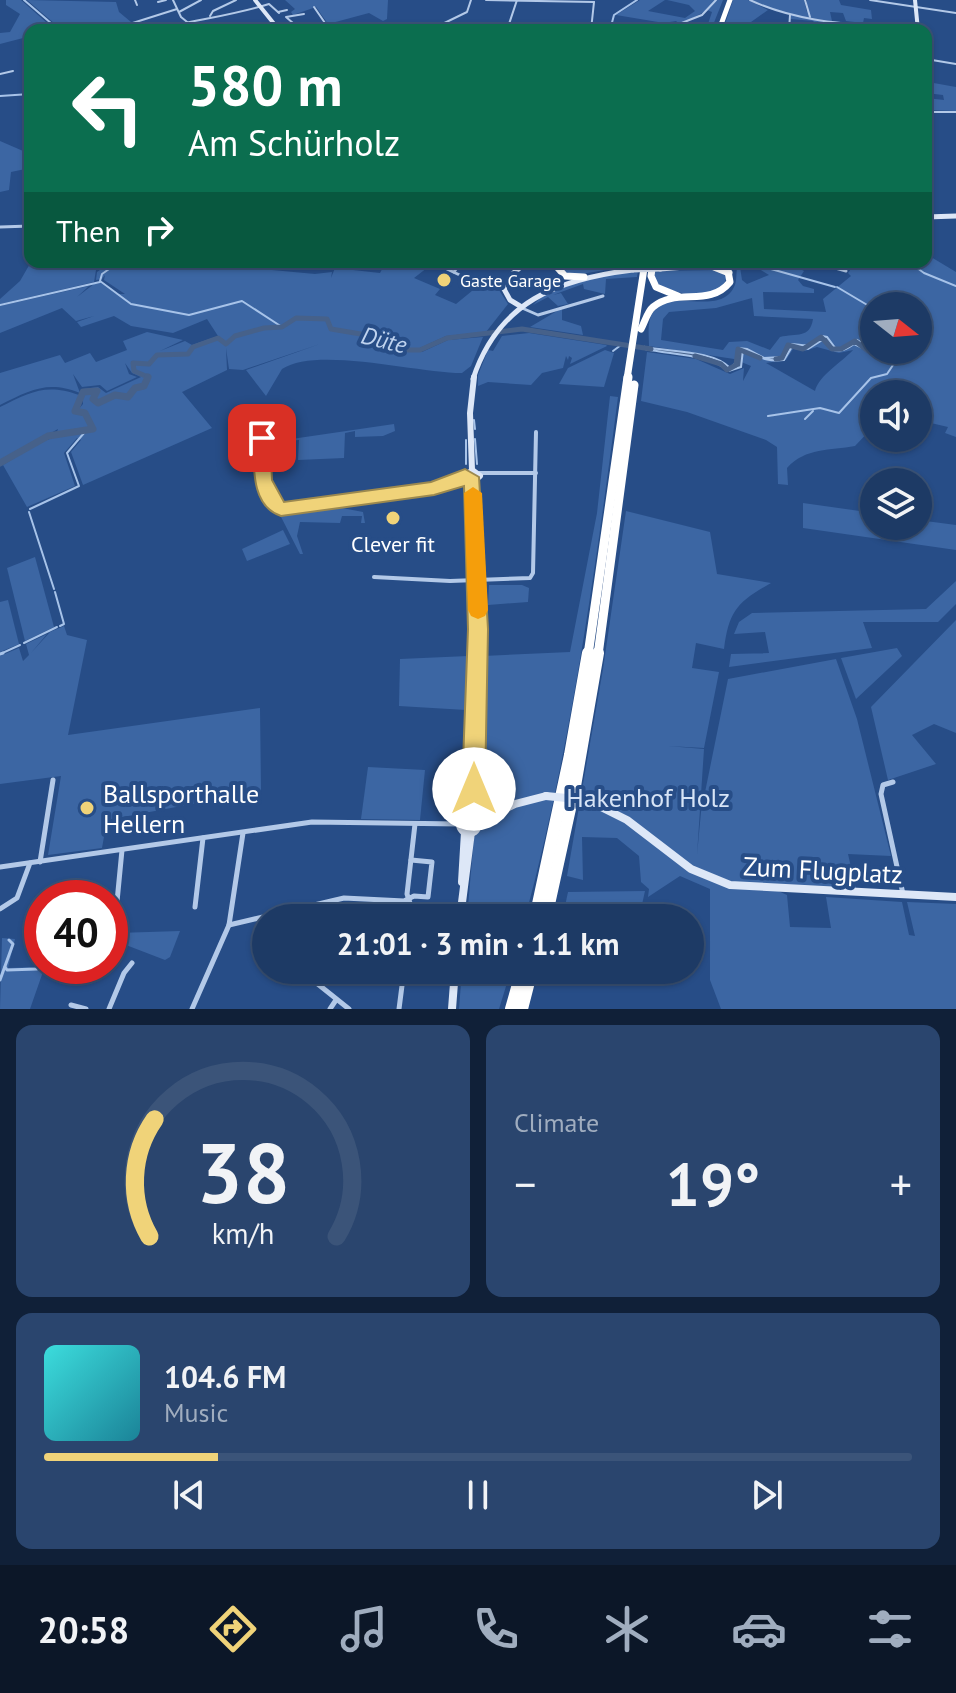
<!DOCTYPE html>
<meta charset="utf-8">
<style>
:root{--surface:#1d3a65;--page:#2a456e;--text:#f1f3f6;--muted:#a0adbf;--line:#3b5479;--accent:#f0d379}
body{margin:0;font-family:"PT Sans",sans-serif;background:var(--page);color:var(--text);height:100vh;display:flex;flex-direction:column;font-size:30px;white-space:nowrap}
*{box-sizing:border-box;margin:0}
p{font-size:26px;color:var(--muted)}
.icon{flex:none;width:44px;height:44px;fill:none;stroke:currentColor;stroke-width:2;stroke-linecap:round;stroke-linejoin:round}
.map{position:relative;height:1009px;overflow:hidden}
.drawer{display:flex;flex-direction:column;gap:16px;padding:16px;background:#102038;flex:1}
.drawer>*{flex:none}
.banner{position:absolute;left:24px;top:24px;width:908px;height:244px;border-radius:16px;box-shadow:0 2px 6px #0004,0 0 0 2px var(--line);background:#0b6e4f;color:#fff;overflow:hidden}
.needle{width:52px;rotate:107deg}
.fabs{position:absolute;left:860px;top:292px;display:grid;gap:16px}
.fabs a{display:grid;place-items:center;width:72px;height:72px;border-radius:50%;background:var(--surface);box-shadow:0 2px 6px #0004,0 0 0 2px var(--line);font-size:40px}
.speed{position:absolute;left:24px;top:880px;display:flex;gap:16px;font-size:40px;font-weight:700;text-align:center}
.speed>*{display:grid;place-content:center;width:104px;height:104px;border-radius:50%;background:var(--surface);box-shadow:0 2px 6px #0004,0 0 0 2px var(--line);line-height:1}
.speed .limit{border:12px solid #d22;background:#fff;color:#111}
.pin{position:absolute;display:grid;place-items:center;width:68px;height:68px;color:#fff;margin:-34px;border-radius:16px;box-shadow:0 4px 12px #0006}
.me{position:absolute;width:88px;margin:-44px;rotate:0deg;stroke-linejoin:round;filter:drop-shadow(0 0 6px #0008)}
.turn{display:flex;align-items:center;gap:28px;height:168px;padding:0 32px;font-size:36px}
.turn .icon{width:104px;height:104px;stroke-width:2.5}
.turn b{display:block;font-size:56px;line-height:68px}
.then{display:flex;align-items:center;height:76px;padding:0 32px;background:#0003;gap:16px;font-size:30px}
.big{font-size:60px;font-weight:600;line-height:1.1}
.drawer .card{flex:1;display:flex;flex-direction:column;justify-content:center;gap:12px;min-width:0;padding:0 28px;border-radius:16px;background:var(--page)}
.drawer .dial{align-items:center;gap:0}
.dial svg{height:208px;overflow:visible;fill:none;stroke:var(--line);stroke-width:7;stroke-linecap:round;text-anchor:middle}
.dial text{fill:var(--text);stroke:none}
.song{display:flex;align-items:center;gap:24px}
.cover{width:96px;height:96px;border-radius:12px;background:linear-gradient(135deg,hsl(180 70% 55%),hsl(190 70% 35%))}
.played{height:8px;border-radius:4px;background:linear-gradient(90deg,var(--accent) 20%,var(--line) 20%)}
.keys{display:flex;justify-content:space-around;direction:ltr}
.heat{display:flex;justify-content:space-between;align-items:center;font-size:44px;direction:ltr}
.drawer .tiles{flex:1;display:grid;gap:16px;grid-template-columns:1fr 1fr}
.card:last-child{grid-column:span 2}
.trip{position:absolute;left:252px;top:904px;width:452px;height:80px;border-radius:40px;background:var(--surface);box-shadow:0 2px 6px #0004,0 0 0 2px var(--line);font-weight:600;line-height:80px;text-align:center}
.tabs{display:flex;height:128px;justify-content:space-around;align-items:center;background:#0c1728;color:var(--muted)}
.tabs .icon{width:56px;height:56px}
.tabs .current{color:var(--accent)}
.tabs b{font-size:36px;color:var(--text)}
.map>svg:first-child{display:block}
.green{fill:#3c66a3;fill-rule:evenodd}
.water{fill:#46618a;stroke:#a7c3e9;stroke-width:2}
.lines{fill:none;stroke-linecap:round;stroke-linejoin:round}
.stream-far1{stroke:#a7c3e9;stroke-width:2}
.stream{stroke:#a7c3e9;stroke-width:3}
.river-far1{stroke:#46618a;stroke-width:5}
.river{stroke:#46618a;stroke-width:7}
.street-far3{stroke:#b3c9e8;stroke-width:2}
.street-far2{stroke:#b3c9e8;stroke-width:3}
.street-far1{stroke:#b3c9e8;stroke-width:4}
.street{stroke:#b3c9e8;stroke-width:5}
.secondary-far3{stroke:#dde7f7;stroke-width:4}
.secondary-far2{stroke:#dde7f7;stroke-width:5}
.secondary-far1{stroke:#dde7f7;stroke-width:6}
.secondary{stroke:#dde7f7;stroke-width:8}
.highway-far3{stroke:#fff;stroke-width:5}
.highway-far2{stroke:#fff;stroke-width:7}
.highway-far1{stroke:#fff;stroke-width:9}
.highway{stroke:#fff;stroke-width:12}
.secondary-bridge-far1{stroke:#dde7f7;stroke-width:5}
.secondary-bridge{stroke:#dde7f7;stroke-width:8}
.route{fill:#f0d379;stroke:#9c894f;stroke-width:2}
.slow{fill:#f59e0b}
.poi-dot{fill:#f0d379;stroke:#274d87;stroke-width:3}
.labels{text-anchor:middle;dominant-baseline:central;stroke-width:8;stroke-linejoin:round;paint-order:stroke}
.far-poi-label{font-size:18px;fill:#fff;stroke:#274d87;text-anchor:start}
.poi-label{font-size:22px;fill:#fff;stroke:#274d87}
.water-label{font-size:24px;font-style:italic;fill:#bfd3ef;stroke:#274d87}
.near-poi-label{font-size:26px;fill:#fff;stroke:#274d87;text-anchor:start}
.near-park-label{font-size:26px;fill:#d7e4f6;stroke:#274d87}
.near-street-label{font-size:26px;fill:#fff;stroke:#274d87}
</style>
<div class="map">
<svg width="956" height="1009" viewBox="0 0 956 1009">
<rect width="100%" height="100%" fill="#274d87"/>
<g class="green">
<polygon points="6,0 21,0 55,30 30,30 27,37 0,44 0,33 10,32 20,14 6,5"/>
<polygon points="27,0 116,2 119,12 131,22 112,30 62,30"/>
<polygon points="285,0 388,0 387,19 383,21 369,13 328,24 316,7 293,15 291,12 295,9"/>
<polygon points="640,0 665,0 648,11 685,18 695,11 689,5 667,0 723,0 711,30 706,30 712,12 707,10 681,25 676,21 664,23 616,15"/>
<polygon points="733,0 748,0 768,10 744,27 757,30 723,30"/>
<polygon points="752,0 804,0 807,12 807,0 839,0 841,5 871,10 872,19 864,18 863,23 846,21 843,13 830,12 832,21 854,23 858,30 822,30 813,21 791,19 791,14 766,8"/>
<polygon points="926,59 928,82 956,87 956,111 926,110 926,98 944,100 943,95 926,93"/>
<polygon points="0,141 30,154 30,168 11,172 9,190 0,192"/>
<path d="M926 254 956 272V437L945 433 948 427 918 420V394H874V426L855 446C830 451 806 447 787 468L788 485 778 484 777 447 766 440 687 412 641 401 647 352 696 359 730 374 744 368 743 381 751 366 734 359 649 346C649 336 647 323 652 314 667 285 719 318 734 287 737 282 736 274 737 268L740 267 742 280 747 284 769 275 753 265 768 262 777 270 795 266 804 271 798 280 803 286 814 289V293L763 292 764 309 826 312 823 299 851 276 848 273 856 262C873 262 897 272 910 266L907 262H926ZM752 298 754 316 813 319C810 339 796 333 780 337L770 350 747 341 729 342 723 350 661 340 663 319 669 312 716 308ZM874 306H918V350H874ZM817 347 839 353 853 350C841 363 819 375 815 391L766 363 786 360 793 349 805 351Z"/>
<path d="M31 262H277L272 270 315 274 332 272 331 278 335 268 380 273 386 262H428L432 264 414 278 440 289 435 295 456 304 478 286 499 290 508 304 486 332 446 336 411 352H422L448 340 483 337 471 366 462 373C417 373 317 346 282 369L266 396 246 370 320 344 243 370 229 369 226 348 227 370 182 392 212 428 83 485 71 452 81 440 77 438 64 453 75 486 27 507 3 465 39 443 55 437 58 429 0 461V407C30 392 46 383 79 395L73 412 84 415 88 425 92 423 87 413 77 411 83 404V389L98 387 106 393 141 377 132 373 125 363 129 374 137 377 107 391 100 385 82 387 73 374 80 393C48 380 30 390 0 405V373L60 355 65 363 90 353 96 362 127 350 123 341 147 332 183 340 160 351 185 341 192 345 218 336 207 319 173 333 131 326 114 316 81 327 77 322 94 316 76 321 62 308 0 333V306L89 286 77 297 94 284 101 283 116 294H125L104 280 105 275 102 279 96 280 97 272 107 265 96 270 94 282 0 304V299L20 281Z"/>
<polygon points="563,262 637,262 638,265 574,275 565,274 561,267"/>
<path d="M717 270 727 277C716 307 677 293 656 284L654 271Z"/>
<path d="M638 271 637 277 606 279 605 294 584 289 583 284 553 295 561 293 568 304 558 306 548 297 533 305C557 279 605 276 638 271Z"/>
<polygon points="562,308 562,320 581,326 583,335 530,327"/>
<polygon points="529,333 606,345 607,346 570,364 572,358 569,356 568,360 566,356 563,368 542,373 531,385 488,382 478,386 478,375 488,350 493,351 502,336"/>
<polygon points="605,350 614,353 604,387 559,384 568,368"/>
<path d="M610 396 618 397C595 572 571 748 525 918H467L474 837 486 825 484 817 476 812 482 770 479 757 483 656 570 652 597 513Z"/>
<polygon points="252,411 254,467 231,420"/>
<polygon points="394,424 395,431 383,436 355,437 355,431 345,433 344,458 298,460 299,440 271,442"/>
<polygon points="803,503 874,513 874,526 918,526 918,520 956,525 956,550 803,528"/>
<polygon points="337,507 363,512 365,523 361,523 362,516 342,516 340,523 300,522 297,536 303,554 300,554 279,513"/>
<path d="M626 511 710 532 717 574 771 583C737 602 729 611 724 649L696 643 692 668 719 672 704 748 668 746 704 749 697 855 701 812 728 679 836 659 857 719 891 856 848 854 856 889 765 885 787 895 790 927 831 928 826 897 902 902 909 935 915 936 907 902 956 904V1009H721L710 980V889L680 876 648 897 649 889 641 882 639 856 617 838 582 837 583 880 567 876 603 669Z"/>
<polygon points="283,530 290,544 247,561 242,549"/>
<polygon points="35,557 54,627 25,641 7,568"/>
<polygon points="956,581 956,604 938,622 863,622 872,648 729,667 731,654 769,653 765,632 734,634 739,622 752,613 926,609"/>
<polygon points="489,585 522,585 529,588 528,602 488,605"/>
<polygon points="8,600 19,644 0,652 0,602"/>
<polygon points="956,620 956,733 934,724 912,735 936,764 888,780 871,707"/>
<polygon points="64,626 67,635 87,640 68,735 260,708 261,791 107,820 102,848 48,855 61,776 0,784 0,656 19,648 23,661 29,655 26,644 47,634 31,653 50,632"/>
<polygon points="897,648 902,656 856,699 841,658"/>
<polygon points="468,656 466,710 399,706 400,659"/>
<polygon points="368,767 425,770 420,820 361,819"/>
<polygon points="645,891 639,918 565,906 568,892"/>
<polygon points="180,931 170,957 165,960 113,940 112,936 117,933"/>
<polygon points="2,938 15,939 8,968 36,967 42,956 42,966 45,966 30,1009 0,1009"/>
<polygon points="462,970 511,970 499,1009 459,1009"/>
</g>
<path class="water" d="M822 336 827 337 836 349H843L857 340 875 350 869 351 854 344C846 349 841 353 831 349L824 339 808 349 793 345 784 360C762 362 761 356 743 350L741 367 729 371C708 354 673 355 645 349V347C669 352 714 350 730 368L737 362 739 348 747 349 764 358 782 357 790 344C803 344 814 350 822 336Z"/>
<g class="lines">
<g class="stream-far1">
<polyline points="24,0 59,30"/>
<polyline points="610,30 614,15 637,0"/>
<polyline points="0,96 30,94"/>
<polyline points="119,262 102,274 100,281 131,304 189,315 242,301 282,327"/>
<polyline points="764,262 771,269 835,287"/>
<polyline points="909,262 924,273 956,286"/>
<polyline points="837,287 874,309"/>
<polyline points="0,305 100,282"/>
<polyline points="613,351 621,345"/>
<polyline points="768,416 820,408 839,413 871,378 887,374 903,350"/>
<polyline points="805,419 813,411"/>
<polyline points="474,420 475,429"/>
<polyline points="475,439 477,464"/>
<polyline points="466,440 466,464"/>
<polyline points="466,491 469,501"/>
<polyline points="30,509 79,486 67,453 84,433"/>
<polyline points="29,512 54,589"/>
<polyline points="55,592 64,624 60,626"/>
<polyline points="24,643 57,627"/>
<polyline points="0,654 20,645"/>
</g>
<g class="stream">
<polyline points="0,654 3,653"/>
<polyline points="110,935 115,935"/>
<polyline points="5,967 7,970 37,969 42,962"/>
<polyline points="0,980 13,944 9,940"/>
</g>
<g class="river-far1">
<polyline points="695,356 721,364 727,370 736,365 738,349 760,358"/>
<polyline points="776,359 782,358 788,345 803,349 821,337 832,349 841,349 855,341 868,351 874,348"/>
<polyline points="147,379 148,377 134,371 133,363 149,364 157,355 188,354 193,347 218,338 226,344 235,336 264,328 282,327 296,318 327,319 331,329 402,341 408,350 420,350 447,338 522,329 651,349"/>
</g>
<polyline class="river" points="0,463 48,436 93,429 85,413 75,411 83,392 97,391 93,399 98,403 115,395 128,397 135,388 144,386 148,377"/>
<g class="street-far3">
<polyline points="135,0 137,5"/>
<polyline points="173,0 181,17 197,30"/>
<polyline points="486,0 594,2"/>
<path d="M750 0C803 25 861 24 918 30"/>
<polyline points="805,0 810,17"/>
<polyline points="870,0 956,13"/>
<polyline points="158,2 166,0"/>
<polyline points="179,12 201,0"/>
<polyline points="278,12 287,10"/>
<polyline points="210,16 213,11 236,0"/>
<polyline points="669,28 702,15 716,0"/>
<polyline points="122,30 120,27 177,9"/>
<path d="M155 30C193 20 231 16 269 4L279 13"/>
<polyline points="301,30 286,17 304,14"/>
<polyline points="303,30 325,23 314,7"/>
<polyline points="430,30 467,12 471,0"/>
<polyline points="507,30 517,0"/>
<polyline points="591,30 594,2"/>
<polyline points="789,30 790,15"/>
<polyline points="926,59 956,64"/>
<polyline points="0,74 13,71"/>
<polyline points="926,112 956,112"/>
</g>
<g class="street-far2">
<polyline points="0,227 30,226"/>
<polyline points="432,262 481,285 504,289"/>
<polyline points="814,262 846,271"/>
<polyline points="454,272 461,262"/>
<polyline points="522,308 538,315 603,296"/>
</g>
<g class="street-far1">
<path d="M262 438C257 463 260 492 281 509L441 488 466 480"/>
<polyline points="260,445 269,447 260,458"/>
<polyline points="479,473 536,473"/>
<polyline points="374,577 450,581 530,578 533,573 536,432"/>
</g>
<g class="street">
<polyline points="893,782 883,785 881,794 903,894"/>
<polyline points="40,862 53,780"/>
<polyline points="0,867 312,822 460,824"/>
<polyline points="195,907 203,838"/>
<polyline points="0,909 17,898 30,863"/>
<polyline points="116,912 122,850"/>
<polyline points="411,918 412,909 407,894 415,824"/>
<polyline points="229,925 344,898 404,901 414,896 428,897 432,862 411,860"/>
<polyline points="307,970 314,981 349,1009"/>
<polyline points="71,1005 86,1009"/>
<polyline points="109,1009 124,973 132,963"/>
<polyline points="192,1009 229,925 243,833"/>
<polyline points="330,1009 336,1000"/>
<polyline points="399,1009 404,970"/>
</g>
<g class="secondary-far3">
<polyline points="255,0 279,30"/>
<polyline points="915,0 918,30"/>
</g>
<g class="secondary-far2">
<polyline points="926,217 956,216"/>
<polyline points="660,269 751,262"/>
<polyline points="520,306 510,300 504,289 511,275 527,262"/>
<path d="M473 379C498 302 557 279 633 270"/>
</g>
<g class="secondary-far1">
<polyline points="472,470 470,413 474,377"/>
<polygon points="472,470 480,476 473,482 465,477"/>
<polyline points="473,482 477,655"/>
</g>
<g class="secondary">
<polyline points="587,800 627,820 691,869 730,885 956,897"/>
<polyline points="466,815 471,769"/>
<circle cx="469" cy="824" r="9"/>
<polyline points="473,816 477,653"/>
<polyline points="477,822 515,804 546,796"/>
<polyline points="462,882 465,832"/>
<polyline points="460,918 471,832"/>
<polyline points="452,1009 455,970"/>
</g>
<polyline class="highway-far3" points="719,30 730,0"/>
<g class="highway-far2">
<polyline points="653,262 651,276 656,287 678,296"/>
<polyline points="557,267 565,276 584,277"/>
<polyline points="714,267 729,273"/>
<path d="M641 329C645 322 647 312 653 307 677 287 709 308 730 282L727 266"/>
<polyline points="627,379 645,262"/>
</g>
<g class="highway-far1">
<polyline points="588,655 628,377"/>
<polyline points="598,655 634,385"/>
</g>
<g class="highway">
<polyline points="535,918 570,755 588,653"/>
<polyline points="546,918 575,786 598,653"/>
<polyline points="511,1009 522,970"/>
<polyline points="522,1009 532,970"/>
</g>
<polyline class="secondary-bridge-far1" points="633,270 660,269"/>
<polyline class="secondary-bridge" points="546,796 587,800"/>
</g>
<path class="route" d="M262 432 270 438 272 480 284 502 431 482 465 469 479 477 488 629 485 789 482 797 474 800 465 797 462 789 468 629 464 486 434 495 281 516C250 506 254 464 253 438Z"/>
<polygon class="slow" points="473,487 482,493 488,610 485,616 478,619 471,616 468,610 464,493"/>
<g class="poi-dot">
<circle cx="444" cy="280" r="8"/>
<circle cx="393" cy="518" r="8"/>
<circle cx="87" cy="808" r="8"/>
</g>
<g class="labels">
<g class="far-poi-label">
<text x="460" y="280">Gaste Garage</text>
</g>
<g class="poi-label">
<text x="393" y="544">Clever fit</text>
</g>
<g class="water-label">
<text transform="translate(384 340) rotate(14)">Düte</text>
</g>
<g class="near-poi-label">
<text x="103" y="793">Ballsporthalle<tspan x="103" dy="30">Hellern</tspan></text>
</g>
<g class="near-park-label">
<text x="648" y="797">Hakenhof Holz</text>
</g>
<g class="near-street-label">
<text transform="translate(823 870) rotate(3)">Zum Flugplatz</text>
</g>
</g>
</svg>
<div class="fabs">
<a><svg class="needle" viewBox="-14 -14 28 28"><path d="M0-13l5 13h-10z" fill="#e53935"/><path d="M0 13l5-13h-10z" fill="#a0adbf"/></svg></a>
<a><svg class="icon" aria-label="sound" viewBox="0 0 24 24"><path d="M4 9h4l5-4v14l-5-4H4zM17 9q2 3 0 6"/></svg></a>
<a><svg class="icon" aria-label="layers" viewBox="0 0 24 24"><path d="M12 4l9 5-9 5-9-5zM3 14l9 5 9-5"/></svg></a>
</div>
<div class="speed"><div class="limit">40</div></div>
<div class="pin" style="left:262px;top:438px;background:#d93025"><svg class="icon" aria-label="arrive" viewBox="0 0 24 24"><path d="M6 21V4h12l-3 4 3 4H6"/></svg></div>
<svg class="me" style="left:474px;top:789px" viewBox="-20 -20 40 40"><circle r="19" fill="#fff"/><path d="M0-13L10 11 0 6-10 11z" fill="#f0d379"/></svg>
<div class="trip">21:01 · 3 min · 1.1 km</div>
<div class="banner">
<div class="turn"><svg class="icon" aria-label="left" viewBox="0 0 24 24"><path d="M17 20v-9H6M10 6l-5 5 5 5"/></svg><div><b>580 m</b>Am Schürholz</div></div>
<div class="then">Then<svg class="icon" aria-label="right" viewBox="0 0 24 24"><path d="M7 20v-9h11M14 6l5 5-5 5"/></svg></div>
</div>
</div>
<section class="drawer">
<div class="tiles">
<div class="card dial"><svg viewBox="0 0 100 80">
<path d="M14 69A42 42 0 1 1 86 69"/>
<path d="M14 69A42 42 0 0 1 16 24" stroke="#f0d379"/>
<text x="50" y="56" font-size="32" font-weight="700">38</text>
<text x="50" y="72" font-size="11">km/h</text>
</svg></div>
<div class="card"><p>Climate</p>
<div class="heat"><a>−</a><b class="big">19°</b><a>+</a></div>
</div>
<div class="card">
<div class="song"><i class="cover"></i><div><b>104.6 FM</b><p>Music</p></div></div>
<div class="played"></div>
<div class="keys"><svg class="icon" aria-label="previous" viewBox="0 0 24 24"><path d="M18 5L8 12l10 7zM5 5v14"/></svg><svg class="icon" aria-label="pause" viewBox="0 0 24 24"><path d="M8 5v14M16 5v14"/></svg><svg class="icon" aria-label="next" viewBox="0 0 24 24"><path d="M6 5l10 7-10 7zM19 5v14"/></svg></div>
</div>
</div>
</section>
<nav class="tabs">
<b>20:58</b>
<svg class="icon current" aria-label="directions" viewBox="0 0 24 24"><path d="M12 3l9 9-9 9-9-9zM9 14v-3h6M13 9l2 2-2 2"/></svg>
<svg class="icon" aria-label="music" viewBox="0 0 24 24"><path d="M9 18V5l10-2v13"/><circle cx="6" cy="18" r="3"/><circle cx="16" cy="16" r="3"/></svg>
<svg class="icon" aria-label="phone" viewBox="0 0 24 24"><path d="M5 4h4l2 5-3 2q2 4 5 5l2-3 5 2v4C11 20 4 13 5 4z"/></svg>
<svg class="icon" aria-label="climate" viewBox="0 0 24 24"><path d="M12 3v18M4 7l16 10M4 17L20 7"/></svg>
<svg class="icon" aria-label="car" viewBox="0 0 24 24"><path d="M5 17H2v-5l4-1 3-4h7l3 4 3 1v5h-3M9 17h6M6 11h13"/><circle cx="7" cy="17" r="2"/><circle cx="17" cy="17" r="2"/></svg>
<svg class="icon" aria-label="filters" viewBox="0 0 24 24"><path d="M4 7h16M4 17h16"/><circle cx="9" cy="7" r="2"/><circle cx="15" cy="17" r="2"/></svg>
</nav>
